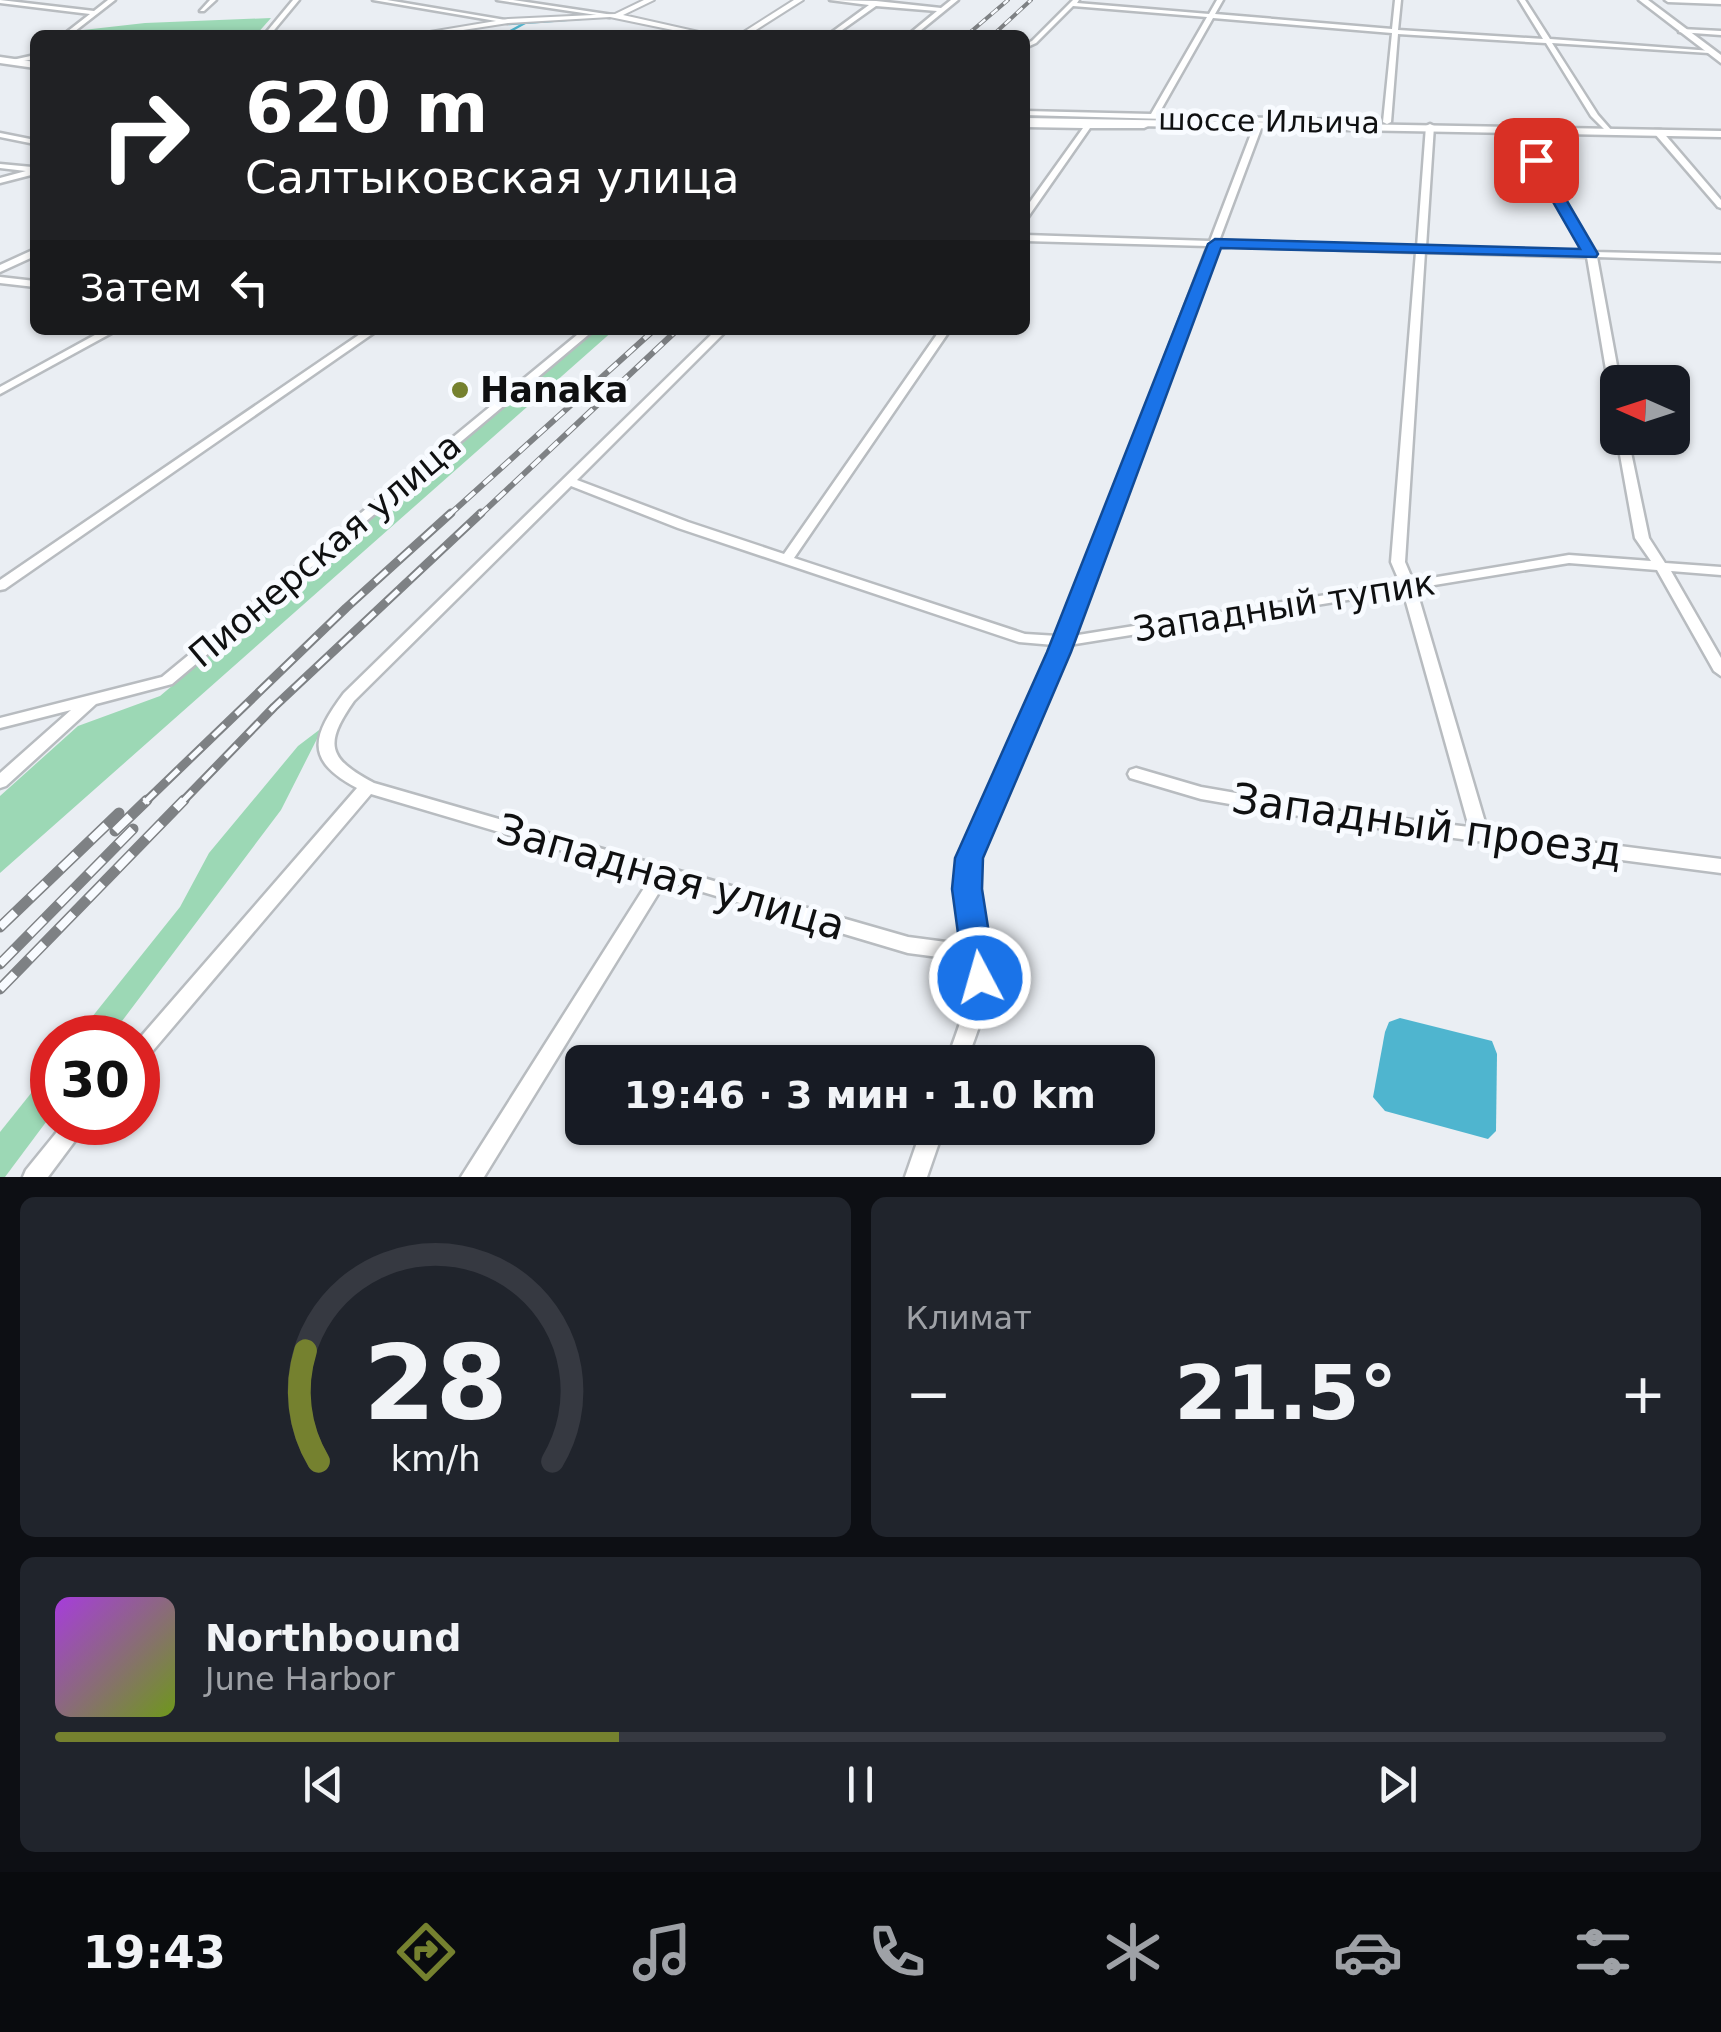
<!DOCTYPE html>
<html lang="ru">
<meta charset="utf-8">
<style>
:root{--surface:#171b24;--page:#20242c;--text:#f1f3f6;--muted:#9ea1a6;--line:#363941;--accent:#75812f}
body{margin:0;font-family:"DejaVu Sans",sans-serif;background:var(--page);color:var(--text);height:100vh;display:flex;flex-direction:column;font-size:38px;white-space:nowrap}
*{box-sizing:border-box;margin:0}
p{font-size:32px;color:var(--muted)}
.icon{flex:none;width:55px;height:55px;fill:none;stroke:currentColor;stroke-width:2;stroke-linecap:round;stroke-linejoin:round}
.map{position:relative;height:1177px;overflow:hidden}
.drawer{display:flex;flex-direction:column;gap:20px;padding:20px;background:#0d0f14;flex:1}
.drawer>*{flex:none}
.hud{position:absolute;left:30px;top:30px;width:1000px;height:305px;border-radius:15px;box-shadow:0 2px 8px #0004;background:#202124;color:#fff;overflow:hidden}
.needle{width:65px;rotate:273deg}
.buttons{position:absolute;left:1600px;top:365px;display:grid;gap:20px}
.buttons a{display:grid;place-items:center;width:90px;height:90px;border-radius:15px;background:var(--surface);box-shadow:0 2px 8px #0004;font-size:50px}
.speed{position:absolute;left:30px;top:1015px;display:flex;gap:20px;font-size:50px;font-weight:700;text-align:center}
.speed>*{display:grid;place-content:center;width:130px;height:130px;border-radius:50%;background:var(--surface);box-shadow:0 2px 8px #0004;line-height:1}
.speed .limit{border:15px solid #d22;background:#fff;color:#111}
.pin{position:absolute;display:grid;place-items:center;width:85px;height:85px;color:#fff;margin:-42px;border-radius:20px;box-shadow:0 5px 15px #0006}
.me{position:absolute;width:110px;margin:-55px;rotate:354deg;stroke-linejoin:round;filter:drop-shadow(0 0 8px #0008)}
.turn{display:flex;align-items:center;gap:35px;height:210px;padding:0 50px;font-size:45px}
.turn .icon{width:130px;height:130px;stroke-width:2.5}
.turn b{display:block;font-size:70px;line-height:85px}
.then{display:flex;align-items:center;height:95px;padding:0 50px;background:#0003;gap:20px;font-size:38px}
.big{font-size:75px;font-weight:700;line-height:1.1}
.drawer .card{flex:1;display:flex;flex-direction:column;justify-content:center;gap:15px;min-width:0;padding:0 35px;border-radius:15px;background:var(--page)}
.drawer .dial{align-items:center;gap:0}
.dial svg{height:260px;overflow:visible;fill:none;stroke:var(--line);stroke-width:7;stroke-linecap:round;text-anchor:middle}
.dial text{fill:var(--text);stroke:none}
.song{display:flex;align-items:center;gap:30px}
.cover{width:120px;height:120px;border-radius:15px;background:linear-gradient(135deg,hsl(280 70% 55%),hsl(80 70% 35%))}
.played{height:10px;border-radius:5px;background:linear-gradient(90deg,var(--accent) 35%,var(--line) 35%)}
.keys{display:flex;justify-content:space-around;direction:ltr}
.heat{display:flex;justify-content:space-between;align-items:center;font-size:55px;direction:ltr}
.drawer .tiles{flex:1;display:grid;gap:20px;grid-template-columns:1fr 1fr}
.card:last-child{grid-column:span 2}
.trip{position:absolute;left:565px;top:1045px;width:590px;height:100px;border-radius:15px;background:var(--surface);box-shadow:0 2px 8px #0004;font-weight:700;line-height:100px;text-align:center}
.tab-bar{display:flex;height:160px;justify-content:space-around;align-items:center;background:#090b0e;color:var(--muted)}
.tab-bar .icon{width:70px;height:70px}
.tab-bar .current{color:var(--accent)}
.tab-bar b{font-size:45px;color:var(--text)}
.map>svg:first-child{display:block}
.green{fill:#9cd8b5}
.water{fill:#4fb5cf}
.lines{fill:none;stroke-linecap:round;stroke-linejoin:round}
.stream{stroke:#4fb5cf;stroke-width:2.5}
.minor-casing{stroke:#b8bcc0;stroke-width:5}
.tertiary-casing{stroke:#b8bcc0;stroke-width:4}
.secondary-casing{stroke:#b8bcc0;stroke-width:5}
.minor{fill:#fff;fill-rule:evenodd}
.tertiary{fill:#fff;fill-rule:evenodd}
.secondary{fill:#fff;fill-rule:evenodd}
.rail-far3-casing{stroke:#7e8184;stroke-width:4}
.rail-far2-casing{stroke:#7e8184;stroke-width:6}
.rail-far1-casing{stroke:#7e8184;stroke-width:9}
.rail-casing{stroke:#7e8184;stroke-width:11}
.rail-far3{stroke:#f8fbff;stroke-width:2.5;stroke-dasharray:8;stroke-linecap:butt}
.rail-far2{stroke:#f8fbff;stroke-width:4;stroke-dasharray:12;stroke-linecap:butt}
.rail-far1{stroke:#f8fbff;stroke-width:5;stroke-dasharray:16;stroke-linecap:butt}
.rail{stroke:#f8fbff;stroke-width:8;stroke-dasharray:21;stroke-linecap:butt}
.route{fill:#1a73e8;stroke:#114b97;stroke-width:2.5}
.poi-dot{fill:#75812f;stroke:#f8fbff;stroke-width:4}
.labels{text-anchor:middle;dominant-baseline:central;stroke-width:10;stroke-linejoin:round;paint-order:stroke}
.far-street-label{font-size:30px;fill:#0f1011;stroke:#f8fbff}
.poi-label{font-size:35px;font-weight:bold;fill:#0f1011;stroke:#f8fbff;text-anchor:start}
.street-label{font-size:35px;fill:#0f1011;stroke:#f8fbff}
.near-street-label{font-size:42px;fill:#0f1011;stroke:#f8fbff}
</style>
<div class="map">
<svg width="1721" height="1177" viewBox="0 0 1721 1177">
<rect width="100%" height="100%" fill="#eaeef3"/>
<g class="green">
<polygon points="271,18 256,35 77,35 83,30 145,23"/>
<polygon points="596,330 614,330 0,873 0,796 78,726 160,696"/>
<polygon points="323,727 281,810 110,1037 76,1037 180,907 209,853 298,746"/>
<polygon points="52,1067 52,1114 5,1177 0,1177 0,1132"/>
</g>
<polygon class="water" points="1400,1018 1492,1041 1497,1054 1496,1131 1488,1139 1385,1111 1373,1097 1385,1032 1389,1022"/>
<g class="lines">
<g class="stream">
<polyline points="509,24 606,17"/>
<polyline points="507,33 525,23"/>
</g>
<g class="minor-casing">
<g id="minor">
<polygon points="0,0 94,11 108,0 115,0 70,35 63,35 90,14 0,3"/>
<polygon points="210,0 216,0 204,11 200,11"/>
<polygon points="293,0 299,0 270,35 264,35"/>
<polygon points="373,0 387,0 511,21 508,23"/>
<polygon points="497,0 513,0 613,15 610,17"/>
<polygon points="830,0 876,1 941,8 951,0 958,0 915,35 908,35 937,11 876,6 835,35 828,35 869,5"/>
<polygon points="1073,0 1079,0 1077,3 1209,14 1217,0 1223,0 1215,14 1392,29 1395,0 1401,0 1398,30 1543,39 1519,0 1525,0 1550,39 1712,51 1709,53 1552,43 1598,115 1612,131 1608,133 1591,116 1546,43 1398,34 1391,122 1387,124 1383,122 1392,33 1213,18 1158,115 1342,120 1345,120 1345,124 1025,115 1025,111 1151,114 1207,17 1073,6 1036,43 1025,48 1025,44 1032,41"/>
<polygon points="1665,0 1721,0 1721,4 1668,2"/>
<polygon points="1681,29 1721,31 1721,35 1679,32"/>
<polygon points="35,55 35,59 11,63 8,61"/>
<polygon points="1369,120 1379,124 1368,127 1365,122"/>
<polygon points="1025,123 1144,124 1148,126 1144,128 1090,128 1028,217 1025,218 1025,209 1083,128 1025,127"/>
<path d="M1258 124 1262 126 1219 241 1417 247 1426 126 1430 124 1434 126 1426 247 1584 251 1514 128 1518 126 1522 128 1593 252 1721 255V261L1597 257 1620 382H1618V408L1612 405 1587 257 1425 252 1405 562 1413 581 1569 555 1651 561 1635 538 1617 438H1628L1649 538 1665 563 1721 567V575L1671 571 1721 658V676L1714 671 1657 570 1569 563 1416 588 1487 829 1721 859V873L1340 823 1201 799 1130 778 1128 774 1130 770 1136 768 1201 787 1340 811 1469 827 1403 591 1069 645 978 859C974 895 987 927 989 962 992 997 978 1030 966 1062H946C959 1027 973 993 970 955L946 958 908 953 666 881 484 1177H461L651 877 371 794 145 1060 138 1063V1040L357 788C304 760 312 736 344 693L716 330H727L577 480 688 522 784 554 940 330H950L794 558 1025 634 1058 636 1208 246 1025 241V235L1210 241 1254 126ZM1217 246 1416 252 1391 562 1400 583 1072 636ZM571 486 678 528 1019 642 1054 645 960 859 959 885 968 940 946 942 908 937 374 783C327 758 324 744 354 701Z"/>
<polygon points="1655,130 1661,130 1721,200 1721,208 1718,207 1655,134"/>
<polygon points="0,133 35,140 35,144 0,137"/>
<polygon points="0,164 32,167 35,169 35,174 0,183 0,178 26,171 0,168"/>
<polygon points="35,249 35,256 0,272 0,265"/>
<polygon points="0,277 35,281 35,287 0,283"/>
<polygon points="104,330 117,330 0,394 0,387"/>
<polygon points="366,330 378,330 5,589 0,590 0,580"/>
<polygon points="583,330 594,330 172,684 96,704 6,786 0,788 0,773 71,710 0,728 0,718 162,677"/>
<polygon points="65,1122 89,1122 48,1177 23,1177 26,1170"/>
<polygon points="922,1128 944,1128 927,1177 905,1177"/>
</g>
</g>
<g class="tertiary-casing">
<g id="tertiary">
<polygon points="644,0 654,0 623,15 712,35 697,35 610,17 508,23 431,35 412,35 508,19 615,14"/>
<polygon points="794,0 803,0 748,35 739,35"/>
</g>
</g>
<g class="secondary-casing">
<g id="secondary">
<polygon points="1639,0 1648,0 1721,55 1721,63"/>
<polygon points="0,57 35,62 35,68 0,63"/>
<polygon points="1025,118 1721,131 1721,137 1025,124"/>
</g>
</g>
<use href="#minor" class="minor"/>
<use href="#tertiary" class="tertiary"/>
<use href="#secondary" class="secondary"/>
<g class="rail-far3-casing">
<g id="rail-far3">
<polyline points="967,35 1008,0"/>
<polyline points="993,35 1031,0"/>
</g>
</g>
<g class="rail-far2-casing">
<g id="rail-far2">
<polyline points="448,516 654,330"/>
<polyline points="479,516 677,330"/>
</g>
</g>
<g class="rail-far1-casing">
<g id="rail-far1">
<polyline points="144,803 346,608 451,513"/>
<polyline points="181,803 274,707 481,513"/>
</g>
</g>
<g class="rail-casing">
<g id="rail">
<polyline points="115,831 147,800"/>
<polyline points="0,927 119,813"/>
<polyline points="0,964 133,829"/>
<polyline points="0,989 184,800"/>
</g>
</g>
<use href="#rail-far3" class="rail-far3"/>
<use href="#rail-far2" class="rail-far2"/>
<use href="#rail-far1" class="rail-far1"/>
<use href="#rail" class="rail"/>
</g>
<polygon class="route" points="1536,156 1543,160 1598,254 1596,257 1221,248 1071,652 983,858 982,889 996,978 991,988 980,992 969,988 964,978 952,889 955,858 1047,652 1208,244 1215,239 1580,249 1529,160"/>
<circle class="poi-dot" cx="460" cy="390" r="10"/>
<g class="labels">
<g class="far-street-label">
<text transform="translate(1269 121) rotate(1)">шоссе Ильича</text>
</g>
<g class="poi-label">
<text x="480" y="390">Hanaka</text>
</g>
<g class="street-label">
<text transform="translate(325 550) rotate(-40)">Пионерская улица</text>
<text transform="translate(1284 606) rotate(-9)">Западный тупик</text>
</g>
<g class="near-street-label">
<text transform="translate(1427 825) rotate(8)">Западный проезд</text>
<text transform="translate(671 877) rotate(16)">Западная улица</text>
</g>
</g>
</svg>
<div class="buttons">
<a><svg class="needle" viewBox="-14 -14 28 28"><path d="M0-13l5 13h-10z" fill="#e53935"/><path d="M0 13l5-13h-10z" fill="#9ea1a6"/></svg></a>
</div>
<div class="speed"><div class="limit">30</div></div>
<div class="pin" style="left:1536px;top:160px;background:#d93025"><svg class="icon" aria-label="arrive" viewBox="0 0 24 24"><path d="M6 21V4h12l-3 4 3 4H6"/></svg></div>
<svg class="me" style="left:980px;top:978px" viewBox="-20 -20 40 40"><circle r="17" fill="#1a73e8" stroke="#fff" stroke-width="3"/><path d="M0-11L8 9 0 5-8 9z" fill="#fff"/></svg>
<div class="trip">19:46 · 3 мин · 1.0 km</div>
<div class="hud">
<div class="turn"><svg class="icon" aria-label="right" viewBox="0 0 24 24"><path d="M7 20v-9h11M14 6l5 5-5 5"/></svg><div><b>620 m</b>Салтыковская улица</div></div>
<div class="then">Затем<svg class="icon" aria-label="left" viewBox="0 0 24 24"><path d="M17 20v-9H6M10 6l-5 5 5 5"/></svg></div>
</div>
</div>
<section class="drawer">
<div class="tiles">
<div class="card dial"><svg viewBox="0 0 100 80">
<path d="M14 69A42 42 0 1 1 86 69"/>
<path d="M14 69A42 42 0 0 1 10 35" stroke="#75812f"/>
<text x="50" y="56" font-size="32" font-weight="700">28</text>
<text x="50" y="72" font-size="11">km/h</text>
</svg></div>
<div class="card"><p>Климат</p>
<div class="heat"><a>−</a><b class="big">21.5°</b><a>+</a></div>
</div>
<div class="card">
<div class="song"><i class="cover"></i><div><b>Northbound</b><p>June Harbor</p></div></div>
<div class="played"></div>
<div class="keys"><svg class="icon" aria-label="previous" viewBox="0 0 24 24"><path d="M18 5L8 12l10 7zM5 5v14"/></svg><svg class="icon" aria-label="pause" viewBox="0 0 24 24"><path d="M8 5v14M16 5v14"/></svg><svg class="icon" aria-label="next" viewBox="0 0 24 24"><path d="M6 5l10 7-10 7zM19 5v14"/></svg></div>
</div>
</div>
</section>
<nav class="tab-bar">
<b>19:43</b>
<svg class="icon current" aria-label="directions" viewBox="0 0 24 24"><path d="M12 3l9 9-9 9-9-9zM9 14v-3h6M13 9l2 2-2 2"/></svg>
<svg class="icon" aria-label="music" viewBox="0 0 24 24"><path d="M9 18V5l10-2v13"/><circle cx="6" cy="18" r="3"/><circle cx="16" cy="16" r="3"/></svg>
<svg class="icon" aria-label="phone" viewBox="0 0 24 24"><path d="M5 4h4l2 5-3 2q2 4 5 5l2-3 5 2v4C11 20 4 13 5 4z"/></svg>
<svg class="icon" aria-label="climate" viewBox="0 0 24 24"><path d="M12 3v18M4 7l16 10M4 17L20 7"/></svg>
<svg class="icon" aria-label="car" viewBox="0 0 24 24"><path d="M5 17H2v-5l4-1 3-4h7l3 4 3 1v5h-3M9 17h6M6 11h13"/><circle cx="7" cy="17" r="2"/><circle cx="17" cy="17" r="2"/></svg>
<svg class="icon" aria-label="filters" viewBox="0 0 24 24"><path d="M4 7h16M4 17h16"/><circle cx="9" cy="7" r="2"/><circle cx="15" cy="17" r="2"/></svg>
</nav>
